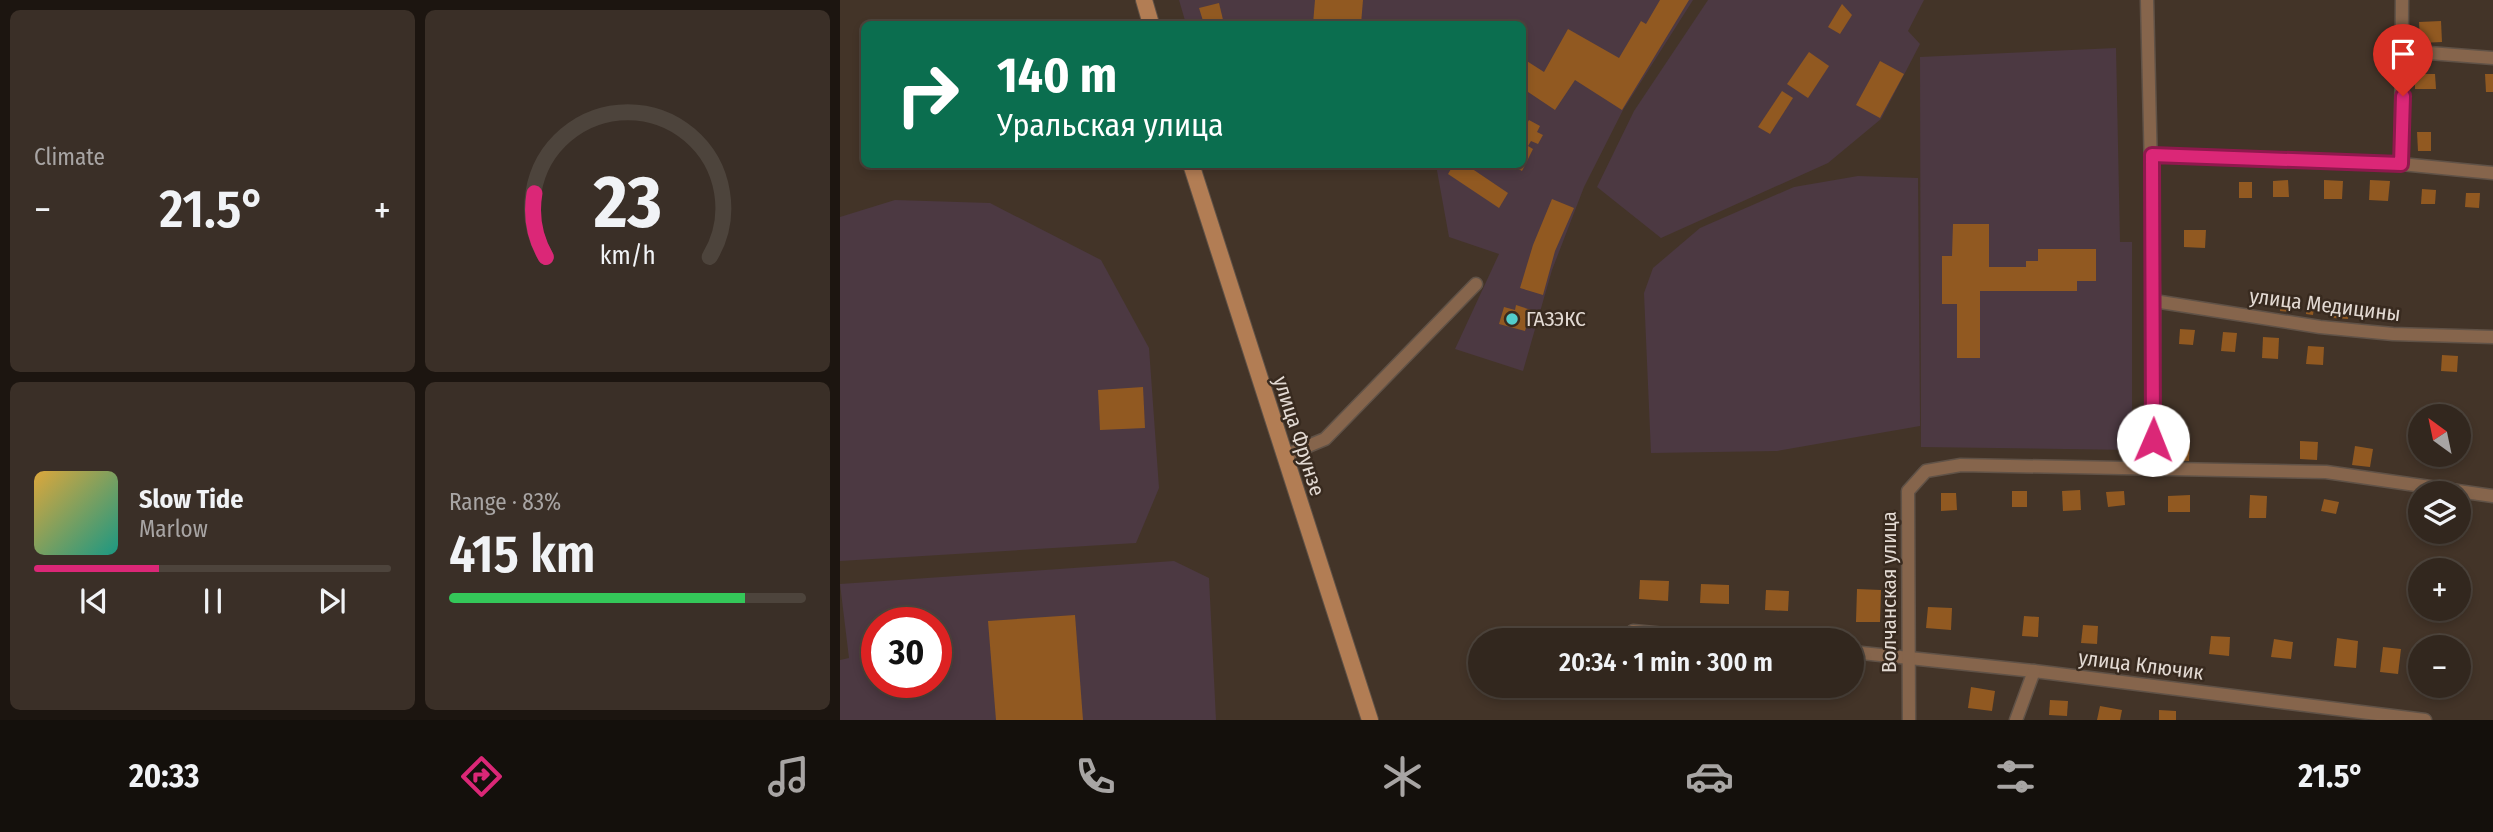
<!DOCTYPE html>
<meta charset="utf-8">
<style>
:root{--surface:#32271e;--page:#3a2f27;--text:#f1f3f6;--muted:#a8a5a4;--line:#4d443c;--accent:#db2777}
body{margin:0;font-family:"Fira Sans Condensed",sans-serif;background:var(--page);color:var(--text);height:100vh;display:flex;flex-direction:column;font-size:26px;white-space:nowrap}
*{box-sizing:border-box;margin:0}
p{font-size:23px;color:var(--muted)}
.icon{flex:none;width:38px;height:38px;fill:none;stroke:currentColor;stroke-width:2;stroke-linecap:round;stroke-linejoin:round}
.map{position:relative;flex:1;overflow:hidden}
.side{display:flex;flex-direction:column;gap:10px;padding:10px;background:#1c1510;width:840px}
.side>*{flex:none}
.hud{position:absolute;left:21px;top:21px;width:665px;height:147px;border-radius:10px;box-shadow:0 4px 10px #0003,0 0 0 2px var(--line);background:#0b6e4f;color:#fff;overflow:hidden}
.needle{width:46px;rotate:327deg}
.tools{position:absolute;left:1568px;top:404px;display:grid;gap:14px}
.tools a{display:grid;place-items:center;width:63px;height:63px;border-radius:50%;background:var(--surface);box-shadow:0 4px 10px #0003,0 0 0 2px var(--line);font-size:35px}
.speed{position:absolute;left:21px;top:607px;display:flex;gap:14px;font-size:35px;font-weight:700;text-align:center}
.speed>*{display:grid;place-content:center;width:91px;height:91px;border-radius:50%;background:var(--surface);box-shadow:0 4px 10px #0003,0 0 0 2px var(--line);line-height:1}
.speed .limit{border:10px solid #d22;background:#fff;color:#111}
.pin{position:absolute;display:grid;place-items:center;width:60px;height:60px;color:#fff;margin:-72px -30px;border-radius:50% 50% 50% 0;rotate:-45deg;box-shadow:0 0 7px #0007}
.pin .icon{rotate:45deg}
.me{position:absolute;width:77px;margin:-38px;rotate:1deg;stroke-linejoin:round;filter:drop-shadow(0 0 5px #0008)}
.turn{display:flex;align-items:center;gap:24px;height:147px;padding:0 21px;font-size:32px}
.turn .icon{width:91px;height:91px;stroke-width:2.5}
.turn b{display:block;font-size:49px;line-height:60px}
.big{font-size:52px;font-weight:600;line-height:1.1}
.side .tile{flex:1;display:flex;flex-direction:column;justify-content:center;gap:10px;min-width:0;padding:0 24px;border-radius:10px;background:var(--page)}
.side .dial{align-items:center;gap:0}
.dial svg{height:182px;overflow:visible;fill:none;stroke:var(--line);stroke-width:7;stroke-linecap:round;text-anchor:middle}
.dial text{fill:var(--text);stroke:none}
.song{display:flex;align-items:center;gap:21px}
.cover{width:84px;height:84px;border-radius:10px;background:linear-gradient(135deg,hsl(40 70% 55%),hsl(170 70% 35%))}
.played{height:7px;border-radius:4px;background:linear-gradient(90deg,var(--accent) 35%,var(--line) 35%)}
.keys{display:flex;justify-content:space-around;direction:ltr}
.heat{display:flex;justify-content:space-between;align-items:center;font-size:38px;direction:ltr}
.charge{height:10px;border-radius:5px;background:linear-gradient(90deg,#34c759 83%,var(--line) 0)}
.side .tiles{flex:1;display:grid;gap:10px;grid-template-columns:repeat(2,1fr)}
.trip{position:absolute;left:628px;top:628px;width:396px;height:70px;border-radius:35px;background:var(--surface);box-shadow:0 4px 10px #0003,0 0 0 2px var(--line);font-weight:600;line-height:70px;text-align:center}
.dock{display:flex;height:112px;justify-content:space-around;align-items:center;background:#14100c;color:var(--muted)}
.dock .icon{width:49px;height:49px}
.dock .on{color:var(--accent)}
.dock b{font-size:32px;color:var(--text)}
main{display:flex;flex:1;min-height:0}
.map>svg:first-child{display:block}
.industrial{fill:#4c3942;fill-rule:evenodd}
.building{fill:#915921}
.lines{fill:none;stroke-linecap:round;stroke-linejoin:round}
.street-casing{stroke:#605247;stroke-width:15}
.secondary-casing{stroke:#605247;stroke-width:18}
.street{stroke:#86654c;stroke-width:12}
.secondary{stroke:#b27d54;stroke-width:16}
.route-casing{stroke:#8e194d;stroke-width:18}
.route{stroke:#db2777;stroke-width:12}
.poi-dot{fill:#53cdcb;stroke:#382a1f;stroke-width:2.5}
.labels{text-anchor:middle;dominant-baseline:central;stroke-width:5;stroke-linejoin:round;paint-order:stroke}
.street-label{font-size:21px;fill:#e3dad3;stroke:#382a1f}
.poi-label{font-size:21px;fill:#e3dad3;stroke:#382a1f;text-anchor:start}
</style>
<main>
<section class="side">
<div class="tiles">
<div class="tile"><p>Climate</p>
<div class="heat"><a>−</a><b class="big">21.5°</b><a>+</a></div>
</div>
<div class="tile dial"><svg viewBox="0 0 100 80">
<path d="M14 69A42 42 0 1 1 86 69"/>
<path d="M14 69A42 42 0 0 1 9 41" stroke="#db2777"/>
<text x="50" y="56" font-size="32" font-weight="700">23</text>
<text x="50" y="72" font-size="11">km/h</text>
</svg></div>
<div class="tile">
<div class="song"><i class="cover"></i><div><b>Slow Tide</b><p>Marlow</p></div></div>
<div class="played"></div>
<div class="keys"><svg class="icon" aria-label="previous" viewBox="0 0 24 24"><path d="M18 5L8 12l10 7zM5 5v14"/></svg><svg class="icon" aria-label="pause" viewBox="0 0 24 24"><path d="M8 5v14M16 5v14"/></svg><svg class="icon" aria-label="next" viewBox="0 0 24 24"><path d="M6 5l10 7-10 7zM19 5v14"/></svg></div>
</div>
<div class="tile"><p>Range · 83%</p><b class="big">415 km</b><div class="charge"></div></div>
</div>
</section>
<div class="map">
<svg width="1653" height="720" viewBox="0 0 1653 720">
<rect width="100%" height="100%" fill="#433428"/>
<g class="industrial">
<polygon points="339,0 853,0 783,110 744,187 712,270 683,371 615,349 659,254 609,237 596,165 682,164 682,24 346,24"/>
<polygon points="868,0 1084,0 1068,31 1080,44 1041,119 988,163 821,238 757,187 794,111"/>
<polygon points="1276,48 1280,242 1292,242 1292,450 1081,447 1080,57"/>
<polygon points="1018,176 1078,178 1080,426 937,451 811,453 804,293 813,268 860,228 954,187"/>
<polygon points="55,200 150,203 261,260 309,348 319,488 296,543 0,561 0,217"/>
<path d="M334 561 369 578 376 720H0V660L9 658 0 584ZM37 623H96V682H37Z"/>
</g>
<g class="building">
<polygon points="475,0 523,0 521,24 473,24"/>
<polygon points="820,0 849,0 782,110 735,80 715,110 682,88 682,58 704,72 728,29 779,58 801,21 806,24"/>
<polygon points="379,3 384,24 364,24 359,8"/>
<polygon points="1002,4 1012,15 1000,34 988,27"/>
<polygon points="1601,21 1602,42 1580,43 1579,22"/>
<polygon points="969,52 989,66 968,98 947,84"/>
<polygon points="1040,61 1064,74 1040,118 1016,105"/>
<polygon points="1575,74 1595,74 1596,89 1575,89"/>
<polygon points="1645,74 1653,74 1653,92 1646,92"/>
<polygon points="942,91 953,98 930,134 918,127"/>
<polygon points="689,120 700,126 697,132 703,135 698,144 691,141 688,146 693,149 682,171 669,164 682,164 682,132"/>
<polygon points="1577,132 1591,132 1591,151 1578,151"/>
<polygon points="614,164 625,164 668,193 659,208 608,174"/>
<polygon points="1448,180 1449,197 1433,197 1433,181"/>
<polygon points="1484,180 1503,181 1502,199 1484,199"/>
<polygon points="1530,180 1550,181 1548,201 1529,200"/>
<rect x="1399" y="182" width="13" height="16"/>
<polygon points="1582,189 1596,190 1595,204 1581,204"/>
<polygon points="1626,193 1640,193 1639,208 1625,207"/>
<polygon points="712,199 734,208 715,251 703,295 680,288 693,245"/>
<polygon points="1113,224 1149,224 1149,267 1186,267 1186,261 1198,261 1198,249 1256,249 1256,281 1237,281 1237,291 1140,291 1140,358 1117,358 1117,304 1102,304 1102,256 1112,256"/>
<polygon points="1344,230 1366,230 1365,248 1344,247"/>
<polygon points="1441,294 1452,295 1451,312 1440,311"/>
<polygon points="1467,299 1475,300 1473,315 1466,314"/>
<polygon points="1495,302 1510,303 1508,319 1493,318"/>
<polygon points="676,305 691,310 685,331 659,324 664,307 675,310"/>
<polygon points="1340,329 1355,330 1353,345 1339,344"/>
<polygon points="1383,332 1397,333 1395,352 1381,351"/>
<polygon points="1423,337 1439,338 1438,359 1422,358"/>
<polygon points="1468,346 1484,347 1483,365 1466,364"/>
<polygon points="1602,355 1618,356 1617,372 1601,371"/>
<polygon points="303,387 305,428 260,430 258,390"/>
<polygon points="1332,440 1350,441 1349,461 1331,460"/>
<polygon points="1460,441 1478,442 1477,460 1460,459"/>
<polygon points="1515,446 1533,449 1530,467 1512,465"/>
<polygon points="1240,490 1241,510 1223,511 1222,491"/>
<rect x="1172" y="491" width="15" height="16"/>
<polygon points="1284,491 1285,505 1268,507 1266,492"/>
<polygon points="1101,493 1116,493 1117,510 1101,511"/>
<polygon points="1350,495 1350,512 1328,512 1328,496"/>
<polygon points="1410,495 1427,496 1426,518 1409,518"/>
<polygon points="1484,499 1499,502 1496,514 1481,511"/>
<polygon points="800,580 829,581 828,601 799,599"/>
<polygon points="861,584 889,585 889,604 860,603"/>
<polygon points="1017,589 1041,590 1040,622 1016,622"/>
<polygon points="926,590 949,591 948,611 925,610"/>
<polygon points="1088,607 1112,608 1111,630 1086,628"/>
<polygon points="235,615 243,720 156,720 148,621"/>
<polygon points="1184,616 1199,617 1198,637 1182,636"/>
<polygon points="1243,625 1258,626 1257,644 1241,643"/>
<polygon points="1371,636 1390,637 1389,656 1369,654"/>
<polygon points="1497,638 1518,641 1516,668 1494,666"/>
<polygon points="1434,639 1453,642 1451,659 1431,657"/>
<polygon points="1543,647 1561,649 1558,674 1540,672"/>
<polygon points="1131,687 1155,691 1152,711 1128,708"/>
<polygon points="1210,700 1228,701 1227,716 1209,715"/>
<polygon points="1260,706 1282,710 1280,720 1257,720"/>
<polygon points="1319,710 1336,711 1336,720 1319,720"/>
</g>
<g class="lines">
<g class="street-casing">
<g id="street">
<polyline points="1307,0 1314,301 1313,468"/>
<polyline points="1564,51 1653,58"/>
<polyline points="1312,155 1561,164 1653,173"/>
<polyline points="1561,164 1562,0"/>
<polyline points="1314,301 1480,327 1553,334 1653,337"/>
<polyline points="444,456 485,439 636,284"/>
<polyline points="793,631 888,640"/>
<polyline points="1012,652 1194,671 1585,720"/>
<polyline points="1069,720 1068,491 1086,471 1121,465 1486,472 1653,496"/>
<polyline points="1176,720 1194,671"/>
</g>
</g>
<g class="secondary-casing">
<g id="secondary">
<polyline points="304,0 311,24"/>
<polyline points="351,164 530,720"/>
</g>
</g>
<use href="#street" class="street"/>
<use href="#secondary" class="secondary"/>
</g>
<g class="lines">
<g class="route-casing">
<polyline id="route" points="1313,440 1312,155 1561,164 1563,96"/>
</g>
<use href="#route" class="route"/>
</g>
<circle class="poi-dot" cx="672" cy="319" r="7"/>
<g class="labels">
<g class="street-label">
<text transform="translate(1485 305) rotate(7)">улица Медицины</text>
<text transform="translate(459 436) rotate(72)">улица Фрунзе</text>
<text transform="translate(1049 592) rotate(-90)">Волчанская улица</text>
<text transform="translate(1301 665) rotate(7)">улица Ключик</text>
</g>
<g class="poi-label">
<text x="686" y="319">ГАЗЭКС</text>
</g>
</g>
</svg>
<div class="tools">
<a><svg class="needle" viewBox="-14 -14 28 28"><path d="M0-13l5 13h-10z" fill="#e53935"/><path d="M0 13l5-13h-10z" fill="#a8a5a4"/></svg></a>
<a><svg class="icon" aria-label="layers" viewBox="0 0 24 24"><path d="M12 4l9 5-9 5-9-5zM3 14l9 5 9-5"/></svg></a>
<a>+</a>
<a>−</a>
</div>
<div class="speed"><div class="limit">30</div></div>
<div class="pin" style="left:1563px;top:96px;background:#d93025"><svg class="icon" aria-label="arrive" viewBox="0 0 24 24"><path d="M6 21V4h12l-3 4 3 4H6"/></svg></div>
<svg class="me" style="left:1313px;top:440px" viewBox="-20 -20 40 40"><circle r="19" fill="#fff"/><path d="M0-13L10 11 0 6-10 11z" fill="#db2777"/></svg>
<div class="trip">20:34 · 1 min · 300 m</div>
<div class="hud">
<div class="turn"><svg class="icon" aria-label="right" viewBox="0 0 24 24"><path d="M7 20v-9h11M14 6l5 5-5 5"/></svg><div><b>140 m</b>Уральская улица</div></div>
</div>
</div>
</main>
<nav class="dock">
<b>20:33</b>
<svg class="icon on" aria-label="directions" viewBox="0 0 24 24"><path d="M12 3l9 9-9 9-9-9zM9 14v-3h6M13 9l2 2-2 2"/></svg>
<svg class="icon" aria-label="music" viewBox="0 0 24 24"><path d="M9 18V5l10-2v13"/><circle cx="6" cy="18" r="3"/><circle cx="16" cy="16" r="3"/></svg>
<svg class="icon" aria-label="phone" viewBox="0 0 24 24"><path d="M5 4h4l2 5-3 2q2 4 5 5l2-3 5 2v4C11 20 4 13 5 4z"/></svg>
<svg class="icon" aria-label="climate" viewBox="0 0 24 24"><path d="M12 3v18M4 7l16 10M4 17L20 7"/></svg>
<svg class="icon" aria-label="car" viewBox="0 0 24 24"><path d="M5 17H2v-5l4-1 3-4h7l3 4 3 1v5h-3M9 17h6M6 11h13"/><circle cx="7" cy="17" r="2"/><circle cx="17" cy="17" r="2"/></svg>
<svg class="icon" aria-label="filters" viewBox="0 0 24 24"><path d="M4 7h16M4 17h16"/><circle cx="9" cy="7" r="2"/><circle cx="15" cy="17" r="2"/></svg>
<b>21.5°</b>
</nav>
